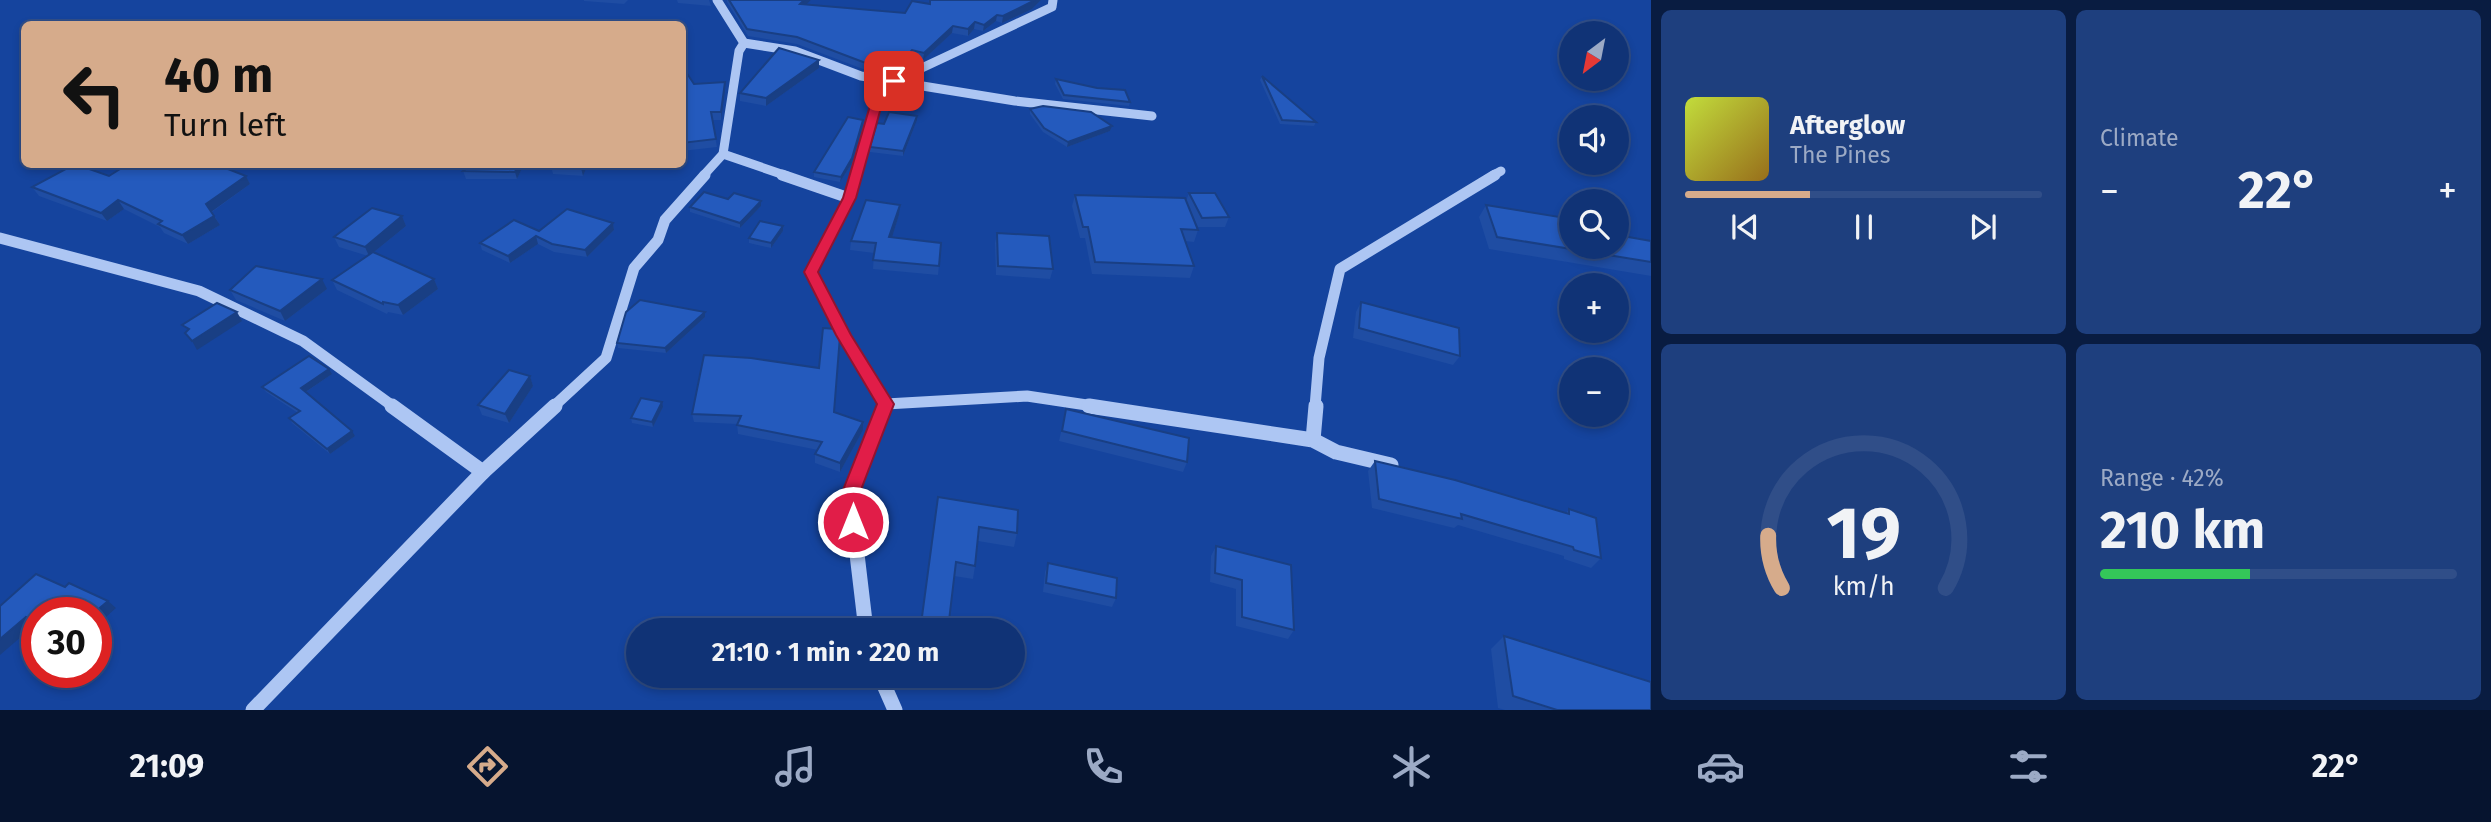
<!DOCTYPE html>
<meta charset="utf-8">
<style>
:root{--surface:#103376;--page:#1e3f7e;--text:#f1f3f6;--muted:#9caac5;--line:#304e88;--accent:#d6ab8b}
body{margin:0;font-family:"Fira Sans",sans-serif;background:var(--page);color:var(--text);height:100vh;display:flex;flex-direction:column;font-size:26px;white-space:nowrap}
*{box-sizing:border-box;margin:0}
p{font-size:23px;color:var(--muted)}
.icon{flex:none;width:38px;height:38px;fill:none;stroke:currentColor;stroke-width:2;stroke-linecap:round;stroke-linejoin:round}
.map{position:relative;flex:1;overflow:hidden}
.panel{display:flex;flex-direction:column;gap:10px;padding:10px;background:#091c41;width:840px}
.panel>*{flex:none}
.top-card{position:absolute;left:21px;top:21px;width:665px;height:147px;border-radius:10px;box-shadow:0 4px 10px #0003,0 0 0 2px var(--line);background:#d6ab8b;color:#111;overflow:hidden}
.needle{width:46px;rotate:212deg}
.buttons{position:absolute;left:1559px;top:21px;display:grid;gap:14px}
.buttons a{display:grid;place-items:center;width:70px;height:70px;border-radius:50%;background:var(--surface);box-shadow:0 4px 10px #0003,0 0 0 2px var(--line);font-size:35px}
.speed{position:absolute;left:21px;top:597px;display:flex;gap:14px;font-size:35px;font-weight:700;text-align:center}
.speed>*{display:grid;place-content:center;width:91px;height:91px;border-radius:50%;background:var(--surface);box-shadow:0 4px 10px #0003,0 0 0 2px var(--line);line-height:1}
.speed .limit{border:10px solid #d22;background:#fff;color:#111}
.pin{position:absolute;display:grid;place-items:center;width:60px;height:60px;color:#fff;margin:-30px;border-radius:14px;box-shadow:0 4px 10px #0006}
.me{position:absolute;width:77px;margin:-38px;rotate:0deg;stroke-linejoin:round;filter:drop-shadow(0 0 5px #0008)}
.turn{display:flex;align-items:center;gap:24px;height:147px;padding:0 28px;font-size:32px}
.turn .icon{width:91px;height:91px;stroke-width:2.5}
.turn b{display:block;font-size:49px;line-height:60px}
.big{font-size:52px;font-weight:700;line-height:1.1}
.panel .widget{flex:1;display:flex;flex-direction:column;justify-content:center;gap:10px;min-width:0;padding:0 24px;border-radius:10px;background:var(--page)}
.panel .dial{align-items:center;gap:0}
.dial svg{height:182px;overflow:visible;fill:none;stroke:var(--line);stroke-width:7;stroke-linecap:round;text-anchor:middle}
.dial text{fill:var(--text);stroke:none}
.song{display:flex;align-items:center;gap:21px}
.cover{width:84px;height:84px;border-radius:10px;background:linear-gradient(135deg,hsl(70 70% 55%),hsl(40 70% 35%))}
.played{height:7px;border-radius:4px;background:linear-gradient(90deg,var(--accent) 35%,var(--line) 35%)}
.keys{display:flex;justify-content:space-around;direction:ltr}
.heat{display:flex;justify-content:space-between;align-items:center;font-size:38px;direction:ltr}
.charge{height:10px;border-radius:5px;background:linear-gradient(90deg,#34c759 42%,var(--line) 0)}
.panel .tiles{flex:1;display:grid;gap:10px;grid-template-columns:repeat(2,1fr)}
.trip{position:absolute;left:626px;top:618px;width:399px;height:70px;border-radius:35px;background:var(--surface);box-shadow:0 4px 10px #0003,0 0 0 2px var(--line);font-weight:700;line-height:70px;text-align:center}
.tabs{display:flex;height:112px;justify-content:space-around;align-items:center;background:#06142f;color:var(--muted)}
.tabs .icon{width:49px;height:49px}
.tabs .active{color:var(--accent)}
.tabs b{font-size:32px;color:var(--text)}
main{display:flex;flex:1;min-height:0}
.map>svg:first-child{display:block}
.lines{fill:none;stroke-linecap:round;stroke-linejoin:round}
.minor-far2{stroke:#adc6f3;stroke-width:9}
.minor-far1{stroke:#adc6f3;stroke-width:11}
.minor{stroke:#adc6f3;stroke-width:15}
.wall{fill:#1f4da3}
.shaded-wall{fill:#193f84}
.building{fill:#245abd;stroke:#193f84;stroke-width:2}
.route{fill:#e11d48;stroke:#92132f;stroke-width:2}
</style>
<main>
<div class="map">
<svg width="1651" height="710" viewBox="0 0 1651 710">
<rect width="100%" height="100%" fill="#15449e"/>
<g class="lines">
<g class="minor-far2">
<polyline points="744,43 795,51 861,76 1015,101 1152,116"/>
<polyline points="723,154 787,176"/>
<polyline points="703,176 723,154 739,51 744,43 717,0"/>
<polyline points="855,176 880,92 894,81 1052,7 1053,0"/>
<polyline points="1492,176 1501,171"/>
</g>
<g class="minor-far1">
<polyline points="782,175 849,198"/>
<polyline points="856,175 849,198 811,272 844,335 886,404 885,407"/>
<polyline points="0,238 199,291 303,341 394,407"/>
<polyline points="886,404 1027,396 1100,407"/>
<polyline points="553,407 606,358 634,268 658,240 665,220 705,175"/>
<polyline points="1315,407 1319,358 1340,269 1495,175"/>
</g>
<g class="minor">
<polyline points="392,406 483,472"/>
<polyline points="1089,406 1313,440 1336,452 1391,465"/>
<polyline points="1313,440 1316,406"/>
<polyline points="866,630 850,495 885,406"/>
<polyline points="880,676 895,710"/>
<polyline points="253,710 483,472 555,406"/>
</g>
</g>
<g class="wall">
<polygon points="584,0 628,0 624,4 584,1"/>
<polygon points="677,0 709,0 711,6 678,3"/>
<polygon points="727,0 811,0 806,4 905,13 930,4 930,0 1041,0 1032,9 1002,23 996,21 983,31 974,29 968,36 952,33 923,60 912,57 906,64 886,60 872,71 863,69 797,44 748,36 727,2"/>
<polygon points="682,66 694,84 725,82 725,90 721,120 712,120 717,147 682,151"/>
<polygon points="819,68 766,106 740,101 740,93"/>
<polygon points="1262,76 1316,122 1314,126 1280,124 1260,80"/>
<polygon points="1056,79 1130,102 1129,106 1063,99 1055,84"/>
<polygon points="1030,109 1112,126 1110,131 1067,147 1043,132 1030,114"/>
<polygon points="863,120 863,125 852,163 840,182 814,177 814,172"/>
<polygon points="917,120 903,156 870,152 870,147"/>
<polygon points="448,164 471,164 469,167 449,167"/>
<polygon points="472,164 524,164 517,179 466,179 463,171"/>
<polygon points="552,164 588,164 583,176 553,174 551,166"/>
<polygon points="109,176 246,176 250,184 212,212 220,225 188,244 164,233 160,227 124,209 107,221 39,196 32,187"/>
<polygon points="1189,193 1229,217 1225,227 1198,227 1191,212 1198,230 1194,242 1185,241 1194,266 1190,278 1092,274 1085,238 1080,238 1072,206 1075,195 1186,201"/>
<polygon points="728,199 761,206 740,228 690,212 690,207"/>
<polygon points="1486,205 1572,247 1651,241 1651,276 1489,249 1479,217"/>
<polygon points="899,215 892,237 941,243 938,275 873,269 874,253 850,250 851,241"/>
<polygon points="402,216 406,226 374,252 434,279 438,289 403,315 388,312 387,314 337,290 332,280 368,256 339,247 334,237"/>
<polygon points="613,223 614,230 587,257 554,252 538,244 510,263 482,250 480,243 539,231"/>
<polygon points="783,226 783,231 771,248 749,243 749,238"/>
<polygon points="997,233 1053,269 1050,279 996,275 995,243"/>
<polygon points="327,289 285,321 236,300 230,290"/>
<polygon points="1361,302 1460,356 1453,365 1353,338 1356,312"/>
<polygon points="705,317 666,353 618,348 617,343"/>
<polygon points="840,345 834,412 863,422 863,430 840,472 815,463 815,454 818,450 738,434 737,424 694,422 692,414 819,368"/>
<polygon points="332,374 306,392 355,436 330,454 292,423 289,418 298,413 266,392 262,387"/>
<polygon points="530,376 533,386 509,423 482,415 478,405"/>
<polygon points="663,407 653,427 632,423 631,418"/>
<polygon points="1066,409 1187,462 1183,472 1059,441"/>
<polygon points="1375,461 1566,513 1569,509 1601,558 1591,568 1564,559 1564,556 1458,525 1454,528 1372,508 1368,471"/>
<polygon points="938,497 1017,533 1014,547 978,541 975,566 973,579 954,576 948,630 920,630"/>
<polygon points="1216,546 1294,630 1288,639 1236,626 1236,589 1210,582 1211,556"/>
<polygon points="1048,563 1116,598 1112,607 1043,592 1045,572"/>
<polygon points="1504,636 1651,710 1505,710 1498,708 1491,649"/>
</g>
<g class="shaded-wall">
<polygon points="804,0 811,0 800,10 800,4"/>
<polygon points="1035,0 1041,0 1032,9 1002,23 1003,16"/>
<polygon points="997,15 996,21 983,31 984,25"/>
<polygon points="975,22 974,29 968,36 968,29"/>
<polygon points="953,26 952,33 923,60 924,53"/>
<polygon points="912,50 912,57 906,64 906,57"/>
<polygon points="886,53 886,60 872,71 872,64"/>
<polygon points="819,60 819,68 766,106 766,98"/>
<polygon points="725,82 725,90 721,120 721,112"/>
<polygon points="917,116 917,120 903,156 903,151"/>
<polygon points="863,120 863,125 852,163 840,182 841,177"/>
<polygon points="1112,126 1110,131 1067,147 1068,142"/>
<polygon points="518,164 524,164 517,179 515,172"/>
<polygon points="583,164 588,164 583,176 581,168"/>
<polygon points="246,176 250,184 211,212 206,204"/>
<polygon points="118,200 124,209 107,221 101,213"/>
<polygon points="761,201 761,206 740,228 740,223"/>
<polygon points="900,205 899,215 889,247 889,237"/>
<polygon points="214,216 220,225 188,244 182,235"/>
<polygon points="402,216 406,226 369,256 365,247"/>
<polygon points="613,223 614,230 587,257 585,250"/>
<polygon points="783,226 783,231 771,248 771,243"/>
<polygon points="536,236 538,244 510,263 508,256"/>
<polygon points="322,279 327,289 285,321 280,311"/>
<polygon points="434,279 438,289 403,315 398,305"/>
<polygon points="237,312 242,321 197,350 192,341"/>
<polygon points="705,312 705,317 666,353 665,348"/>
<polygon points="329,369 332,374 304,393 301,388"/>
<polygon points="530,376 533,386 509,423 505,414"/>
<polygon points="662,402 663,407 653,427 652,422"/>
<polygon points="863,422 863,430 840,472 840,463"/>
<polygon points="352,431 355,436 330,454 327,449"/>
<polygon points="108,601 116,608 96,626 96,612 95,612"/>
<polygon points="26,617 36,624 0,655 0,639"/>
<polygon points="102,626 110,633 96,647 96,631"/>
</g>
<g class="building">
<polygon points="729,0 804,0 800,4 905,13 912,1 930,4 930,0 1035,0 1003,16 997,15 984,25 975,22 968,29 953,26 924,53 912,50 906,57 886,53 872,64 863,62 797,37 747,29"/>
<polygon points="779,48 819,60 766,98 740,93"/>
<polygon points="682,66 694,84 725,82 721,112 711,112 716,139 682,143"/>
<polygon points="1262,76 1316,122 1282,120"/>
<polygon points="1056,79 1097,88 1125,90 1130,102 1064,95"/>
<polygon points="1043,106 1091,112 1112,126 1068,142 1044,128 1030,109"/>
<polygon points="889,112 917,116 903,151 870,147 877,123 884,124"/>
<polygon points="848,117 863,120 852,158 841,177 814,172"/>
<polygon points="75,164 109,176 128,164 215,164 246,176 206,204 214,216 182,235 158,224 162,221 118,200 101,213 32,187"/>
<polygon points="472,164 518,164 515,172 463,171"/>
<polygon points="552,164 583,164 581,168 551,166"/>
<polygon points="704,192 728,199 734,193 761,201 740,223 690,207"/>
<polygon points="1189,193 1215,193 1229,217 1202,218"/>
<polygon points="1075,195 1185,198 1198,230 1181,229 1194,266 1095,262 1088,227 1083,227"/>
<polygon points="866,200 900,205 889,237 941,243 939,266 873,260 876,243 851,241"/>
<polygon points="1486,205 1572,219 1572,247 1617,247 1617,235 1651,241 1651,262 1497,237"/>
<polygon points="372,208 402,216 365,247 334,237"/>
<polygon points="567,209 613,223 585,250 552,244 536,236 508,256 480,243 514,220 539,231"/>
<polygon points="760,221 783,226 771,243 749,238"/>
<polygon points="997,233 1049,236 1053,269 998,266"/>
<polygon points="373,252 434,279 398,305 383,302 383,304 332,280"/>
<polygon points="256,266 322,279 280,311 230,290"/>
<polygon points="640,300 705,312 665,348 617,343 626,312"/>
<polygon points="1361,302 1459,328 1460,356 1359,328"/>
<polygon points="217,303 237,312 192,341 185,333 189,329 182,325"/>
<polygon points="823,328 836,329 840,336 834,412 863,422 840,463 815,454 822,442 737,425 741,416 692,414 704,355 751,358 819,368"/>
<polygon points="309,356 329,369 301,388 352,431 327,449 289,418 300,411 262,387"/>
<polygon points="509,370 530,376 505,414 478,405"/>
<polygon points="641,398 662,402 652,422 631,418"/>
<polygon points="1066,409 1189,438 1187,462 1062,431"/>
<polygon points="1375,461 1455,480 1569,514 1569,509 1596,518 1601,558 1574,550 1573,547 1461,514 1462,519 1379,499"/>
<polygon points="938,497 1018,510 1017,533 979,527 975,566 956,562 948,629 921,624"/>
<polygon points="1216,546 1291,565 1294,630 1242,617 1242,580 1215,573"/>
<polygon points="1048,563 1117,578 1116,598 1046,583"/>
<polygon points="36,574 65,587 69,583 108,601 95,612 37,612 37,622 26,617 0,639 0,606"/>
<polygon points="96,623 102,626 96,631"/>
<polygon points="1504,636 1651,682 1651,710 1557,710 1513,696"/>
</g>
<polygon class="route" points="890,79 900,81 885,93 856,198 818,272 851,335 894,404 859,495 862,522 860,528 853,530 846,528 841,495 877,404 836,335 804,272 843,198 874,92"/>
</svg>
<div class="buttons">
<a><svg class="needle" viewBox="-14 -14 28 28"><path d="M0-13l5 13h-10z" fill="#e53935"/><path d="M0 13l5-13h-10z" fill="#9caac5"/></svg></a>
<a><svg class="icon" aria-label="sound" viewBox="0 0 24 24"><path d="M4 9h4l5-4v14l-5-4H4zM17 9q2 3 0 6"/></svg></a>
<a><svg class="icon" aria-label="search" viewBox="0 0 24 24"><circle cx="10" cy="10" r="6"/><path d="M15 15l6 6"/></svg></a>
<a>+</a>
<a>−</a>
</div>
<div class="speed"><div class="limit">30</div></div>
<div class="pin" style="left:894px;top:81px;background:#d93025"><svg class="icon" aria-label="arrive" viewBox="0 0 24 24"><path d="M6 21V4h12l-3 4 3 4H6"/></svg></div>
<svg class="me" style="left:853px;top:522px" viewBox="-20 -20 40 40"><circle r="17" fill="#e11d48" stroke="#fff" stroke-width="3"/><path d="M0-11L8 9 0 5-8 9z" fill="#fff"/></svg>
<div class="trip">21:10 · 1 min · 220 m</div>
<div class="top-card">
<div class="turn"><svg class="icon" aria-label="left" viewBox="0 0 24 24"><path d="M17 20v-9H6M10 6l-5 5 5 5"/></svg><div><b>40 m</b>Turn left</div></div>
</div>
</div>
<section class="panel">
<div class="tiles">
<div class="widget">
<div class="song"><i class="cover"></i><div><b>Afterglow</b><p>The Pines</p></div></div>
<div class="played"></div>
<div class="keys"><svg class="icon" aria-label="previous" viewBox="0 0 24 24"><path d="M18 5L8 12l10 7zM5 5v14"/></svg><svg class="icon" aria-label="pause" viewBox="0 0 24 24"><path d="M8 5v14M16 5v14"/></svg><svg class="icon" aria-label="next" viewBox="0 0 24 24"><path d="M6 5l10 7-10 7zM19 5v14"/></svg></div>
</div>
<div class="widget"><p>Climate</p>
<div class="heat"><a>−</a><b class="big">22°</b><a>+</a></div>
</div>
<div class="widget dial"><svg viewBox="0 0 100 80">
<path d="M14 69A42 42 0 1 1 86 69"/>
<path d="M14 69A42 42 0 0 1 8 46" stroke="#d6ab8b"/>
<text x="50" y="56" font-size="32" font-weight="700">19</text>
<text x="50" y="72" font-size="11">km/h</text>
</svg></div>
<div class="widget"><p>Range · 42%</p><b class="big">210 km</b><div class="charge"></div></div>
</div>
</section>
</main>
<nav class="tabs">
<b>21:09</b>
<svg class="icon active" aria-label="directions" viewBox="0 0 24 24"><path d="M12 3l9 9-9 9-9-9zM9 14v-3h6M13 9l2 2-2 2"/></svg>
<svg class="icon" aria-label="music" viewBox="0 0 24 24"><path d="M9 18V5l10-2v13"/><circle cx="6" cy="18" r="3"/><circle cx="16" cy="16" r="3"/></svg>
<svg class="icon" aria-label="phone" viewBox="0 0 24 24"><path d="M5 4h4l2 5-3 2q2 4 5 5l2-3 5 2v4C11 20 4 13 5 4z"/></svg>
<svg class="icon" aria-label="climate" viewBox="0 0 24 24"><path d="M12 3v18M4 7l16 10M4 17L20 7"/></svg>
<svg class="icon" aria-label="car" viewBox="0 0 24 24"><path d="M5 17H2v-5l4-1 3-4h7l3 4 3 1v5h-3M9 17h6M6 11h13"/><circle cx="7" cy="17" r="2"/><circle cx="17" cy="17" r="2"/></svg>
<svg class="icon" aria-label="filters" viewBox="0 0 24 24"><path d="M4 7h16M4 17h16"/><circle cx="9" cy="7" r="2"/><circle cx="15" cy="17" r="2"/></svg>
<b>22°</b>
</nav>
